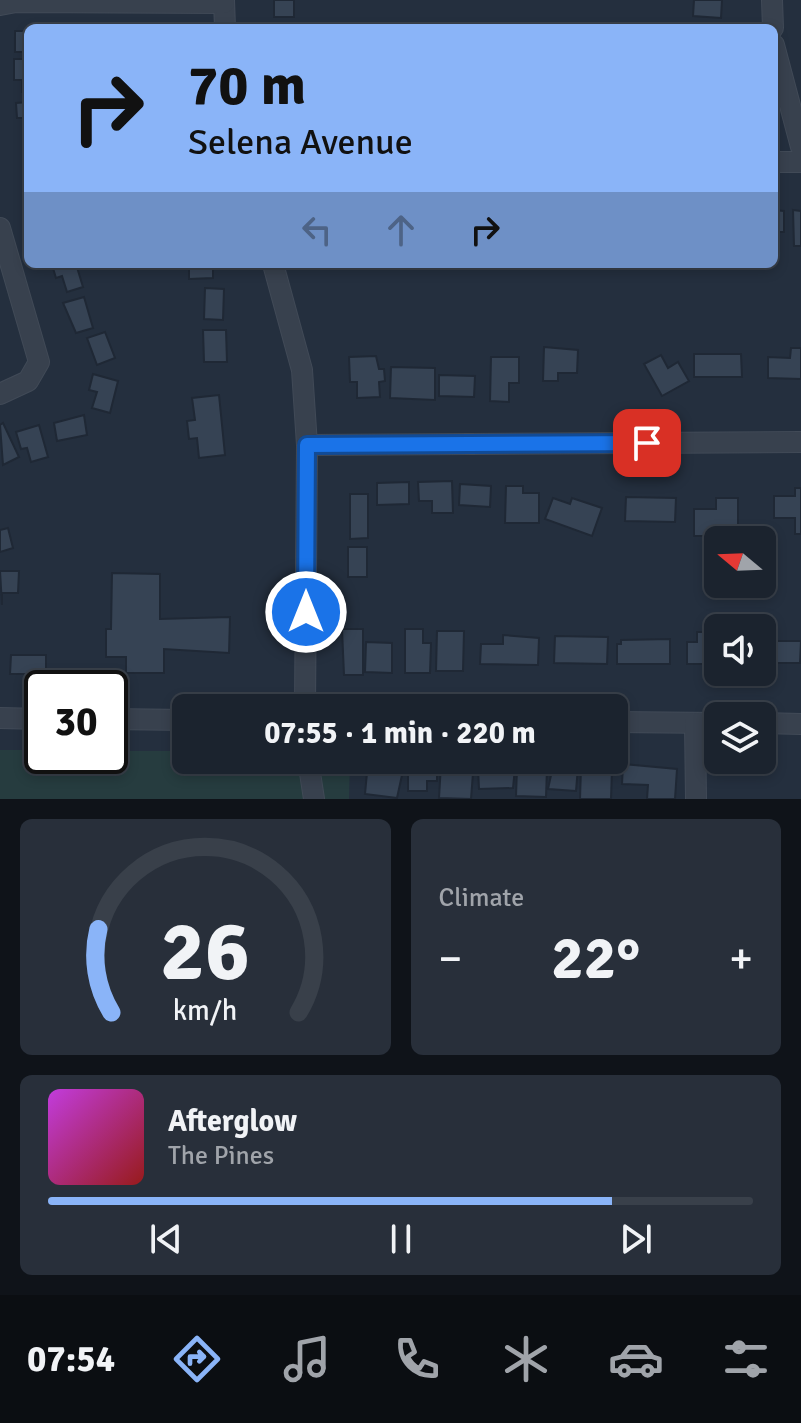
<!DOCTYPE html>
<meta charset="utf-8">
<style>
:root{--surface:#1b232e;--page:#282f3a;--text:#f1f3f6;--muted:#a0a4aa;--line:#39404a;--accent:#8ab4f8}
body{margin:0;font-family:Signika,sans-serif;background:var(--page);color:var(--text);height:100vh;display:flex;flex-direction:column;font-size:30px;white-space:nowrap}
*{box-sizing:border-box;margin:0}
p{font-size:26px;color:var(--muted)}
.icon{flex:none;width:44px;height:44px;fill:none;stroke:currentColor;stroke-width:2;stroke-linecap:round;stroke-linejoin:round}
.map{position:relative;height:799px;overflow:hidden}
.details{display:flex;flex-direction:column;gap:20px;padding:20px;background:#0f1319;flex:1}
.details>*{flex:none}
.top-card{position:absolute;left:24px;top:24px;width:754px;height:244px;border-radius:12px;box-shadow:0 4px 12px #0003,0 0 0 2px var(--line);background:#8ab4f8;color:#111;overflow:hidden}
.needle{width:52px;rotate:289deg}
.fabs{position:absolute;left:704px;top:526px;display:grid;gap:16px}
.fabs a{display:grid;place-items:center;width:72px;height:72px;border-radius:12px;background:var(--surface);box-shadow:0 4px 12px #0003,0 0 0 2px var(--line);font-size:40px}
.speed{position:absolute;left:24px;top:670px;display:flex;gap:16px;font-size:40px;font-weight:700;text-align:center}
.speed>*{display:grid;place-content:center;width:104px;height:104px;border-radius:50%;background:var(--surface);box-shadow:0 4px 12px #0003,0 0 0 2px var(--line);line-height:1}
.speed .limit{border:4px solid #111;border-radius:12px;background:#fff;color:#111}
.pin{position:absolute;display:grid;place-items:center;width:68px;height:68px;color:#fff;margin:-34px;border-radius:16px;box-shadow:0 4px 12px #0006}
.me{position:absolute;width:88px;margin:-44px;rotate:0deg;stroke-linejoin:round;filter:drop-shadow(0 0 6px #0008)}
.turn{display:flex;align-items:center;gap:28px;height:168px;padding:0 32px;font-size:36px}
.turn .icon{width:104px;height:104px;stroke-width:2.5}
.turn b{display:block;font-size:56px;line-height:68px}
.lanes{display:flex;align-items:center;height:76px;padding:0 32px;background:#0003;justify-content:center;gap:40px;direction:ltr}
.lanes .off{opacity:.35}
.big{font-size:60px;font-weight:800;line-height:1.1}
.details .tile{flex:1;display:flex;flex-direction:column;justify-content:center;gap:12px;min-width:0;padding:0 28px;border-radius:12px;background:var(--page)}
.details .dial{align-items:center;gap:0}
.dial svg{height:208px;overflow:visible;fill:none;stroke:var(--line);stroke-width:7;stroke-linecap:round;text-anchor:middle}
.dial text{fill:var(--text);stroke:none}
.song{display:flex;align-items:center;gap:24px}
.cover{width:96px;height:96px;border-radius:12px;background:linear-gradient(135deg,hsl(290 70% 55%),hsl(0 70% 35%))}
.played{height:8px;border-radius:4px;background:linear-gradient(90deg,var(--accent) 80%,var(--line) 80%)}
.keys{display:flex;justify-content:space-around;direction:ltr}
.heat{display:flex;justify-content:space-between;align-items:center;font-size:44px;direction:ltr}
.details .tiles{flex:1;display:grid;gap:20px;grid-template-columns:1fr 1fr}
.tile:last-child{grid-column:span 2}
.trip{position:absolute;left:172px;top:694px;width:456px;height:80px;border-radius:12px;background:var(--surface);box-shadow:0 4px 12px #0003,0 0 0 2px var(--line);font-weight:800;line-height:80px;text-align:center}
.tab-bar{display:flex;height:128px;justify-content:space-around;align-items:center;background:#0b0e12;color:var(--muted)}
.tab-bar .icon{width:56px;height:56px}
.tab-bar .active{color:var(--accent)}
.tab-bar b{font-size:36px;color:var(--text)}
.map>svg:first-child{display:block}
.green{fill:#263c3f}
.building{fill:#364354;stroke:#1f2835;stroke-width:2}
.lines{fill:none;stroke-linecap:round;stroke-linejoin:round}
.minor-casing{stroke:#414a57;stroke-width:22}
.minor{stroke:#38414e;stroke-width:20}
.route-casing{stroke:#114b97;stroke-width:20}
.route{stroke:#1a73e8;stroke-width:14}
</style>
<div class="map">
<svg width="801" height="799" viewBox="0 0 801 799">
<rect width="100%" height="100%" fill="#242f3e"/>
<polygon class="green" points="0,750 42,750 42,756 110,756 110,751 186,751 186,760 350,760 349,799 0,799"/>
<g class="building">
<rect x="274" y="0" width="20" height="17"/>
<polygon points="694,0 722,0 721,18 693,16"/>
<rect x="15" y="31" width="13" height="21"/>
<polygon points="14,59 28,59 28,92 22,92 22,80 14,80"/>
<polygon points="28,102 28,136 25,136 23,118 17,118 16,103"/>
<polygon points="774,210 784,211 784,232 774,232"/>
<polygon points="793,210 801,211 801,246 794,246"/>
<polygon points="76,264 83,287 67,292 62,276 56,278 52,265"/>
<polygon points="189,264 213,264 213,278 189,279"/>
<polygon points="205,288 224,289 223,320 204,319"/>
<polygon points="84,297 93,328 76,333 63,303"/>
<polygon points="203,330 226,330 227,362 204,362"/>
<polygon points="105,332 115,358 97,365 87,338"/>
<polygon points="544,347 578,350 577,373 558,373 558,381 543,381"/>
<polygon points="791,348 801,348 801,379 768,378 768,357 790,358"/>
<polygon points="694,354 741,354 742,377 694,377"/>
<polygon points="661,355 668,368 678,362 689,381 662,396 644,364"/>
<polygon points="376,356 379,369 384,369 385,381 379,382 380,397 357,398 357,382 350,382 349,357"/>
<polygon points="491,357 519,357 519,383 509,383 509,402 490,401"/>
<polygon points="391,367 435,368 435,400 390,398"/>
<polygon points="93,374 118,381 110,413 92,408 97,392 89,390"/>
<polygon points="439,375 475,376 474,397 439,396"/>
<polygon points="219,395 225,455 199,458 197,438 189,439 187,421 195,420 192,398"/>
<polygon points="84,415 87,435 57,441 54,423"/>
<polygon points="3,423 19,457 3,465 0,425"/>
<polygon points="39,425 48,457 31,462 27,448 21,449 16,432"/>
<polygon points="452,481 453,513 432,513 432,501 419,501 418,482"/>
<polygon points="409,482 409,504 377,505 377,483"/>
<polygon points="460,484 491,486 490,507 459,505"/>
<polygon points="506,486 523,486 523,493 539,493 539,523 505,523"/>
<polygon points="795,488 801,488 801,534 795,534 795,518 774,518 774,496 795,496"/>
<polygon points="350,494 368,494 368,538 350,539"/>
<polygon points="626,497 676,498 675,522 625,521"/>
<polygon points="553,498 570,504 572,498 602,508 592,536 545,519"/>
<polygon points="716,498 738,498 738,526 728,526 728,536 694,536 694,509 716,509"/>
<polygon points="8,528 13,548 0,552 0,530"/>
<rect x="348" y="547" width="19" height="30"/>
<polygon points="0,571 19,571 18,593 2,593 2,605"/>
<polygon points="112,573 160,574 160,619 230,617 229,653 164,649 164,673 126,673 126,657 106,657 106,629 111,629"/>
<polygon points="342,629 363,629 363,675 344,675"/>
<polygon points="405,629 423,629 423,643 431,643 430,673 405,673"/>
<polygon points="437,631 464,631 463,671 436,671"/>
<polygon points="697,632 717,632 718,664 687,664 687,642 697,642"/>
<polygon points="503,635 539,638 538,665 480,664 481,644 503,644"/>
<polygon points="555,636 608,637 607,664 554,663"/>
<polygon points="670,639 670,664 617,664 617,644 621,644 621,640"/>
<polygon points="762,641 801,641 800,663 762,663"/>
<polygon points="366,642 392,643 392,673 365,672"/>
<polygon points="11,655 46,655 46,674 10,674"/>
<polygon points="368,762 404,766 397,798 365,794"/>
<polygon points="408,764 437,764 437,781 427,781 427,791 408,791"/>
<polygon points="441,764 454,765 453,771 473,773 471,799 439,798"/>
<polygon points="623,764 677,769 675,799 647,799 648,785 622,784"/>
<polygon points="553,766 578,767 576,791 548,789"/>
<polygon points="581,767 612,769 611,799 580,799"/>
<polygon points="515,768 513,788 479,789 478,769"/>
<polygon points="517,768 547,769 546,797 516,796"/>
</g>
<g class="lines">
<g class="minor-casing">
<g id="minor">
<polyline points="224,0 225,28"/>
<polyline points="772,0 773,28"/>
<polyline points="0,5 16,2 224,3"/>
<polyline points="774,45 801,147"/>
<polyline points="774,162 801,162"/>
<polyline points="0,228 39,362 28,381 0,394"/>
<polyline points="273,264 302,370 307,445 305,708"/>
<polyline points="307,445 801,442"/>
<polyline points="0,718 42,719"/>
<polyline points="110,719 186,720"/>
<polyline points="614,722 718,723"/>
<polyline points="695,723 696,799"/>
<polyline points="762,723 801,724"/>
<polyline points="308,760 314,799"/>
</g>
</g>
<use href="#minor" class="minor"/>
</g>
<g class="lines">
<g class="route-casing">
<polyline id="route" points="306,612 307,445 647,443"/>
</g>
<use href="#route" class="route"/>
</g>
</svg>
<div class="fabs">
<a><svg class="needle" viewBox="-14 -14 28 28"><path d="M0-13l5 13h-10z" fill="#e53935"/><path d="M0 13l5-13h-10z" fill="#a0a4aa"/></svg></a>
<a><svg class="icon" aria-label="sound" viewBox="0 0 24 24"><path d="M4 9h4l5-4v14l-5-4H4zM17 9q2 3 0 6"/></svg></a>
<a><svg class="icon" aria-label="layers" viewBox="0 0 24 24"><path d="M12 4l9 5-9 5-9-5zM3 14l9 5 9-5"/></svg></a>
</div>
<div class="speed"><div class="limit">30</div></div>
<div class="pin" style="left:647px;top:443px;background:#d93025"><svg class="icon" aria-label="arrive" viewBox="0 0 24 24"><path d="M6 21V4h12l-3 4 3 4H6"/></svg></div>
<svg class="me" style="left:306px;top:612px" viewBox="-20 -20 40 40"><circle r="17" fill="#1a73e8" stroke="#fff" stroke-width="3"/><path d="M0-11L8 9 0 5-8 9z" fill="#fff"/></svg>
<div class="trip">07:55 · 1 min · 220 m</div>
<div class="top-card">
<div class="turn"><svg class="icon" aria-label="right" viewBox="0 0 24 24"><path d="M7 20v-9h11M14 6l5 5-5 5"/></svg><div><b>70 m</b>Selena Avenue</div></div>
<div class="lanes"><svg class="icon off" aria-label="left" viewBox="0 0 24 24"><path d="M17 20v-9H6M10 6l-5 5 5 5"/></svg><svg class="icon off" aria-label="ahead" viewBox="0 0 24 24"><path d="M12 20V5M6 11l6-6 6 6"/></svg><svg class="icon" aria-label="right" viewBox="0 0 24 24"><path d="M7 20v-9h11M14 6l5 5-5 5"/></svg></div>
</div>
</div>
<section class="details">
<div class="tiles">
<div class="tile dial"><svg viewBox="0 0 100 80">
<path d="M14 69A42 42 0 1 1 86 69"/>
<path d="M14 69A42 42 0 0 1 9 37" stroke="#8ab4f8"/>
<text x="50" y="56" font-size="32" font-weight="700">26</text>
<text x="50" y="72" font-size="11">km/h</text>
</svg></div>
<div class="tile"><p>Climate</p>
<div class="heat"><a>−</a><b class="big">22°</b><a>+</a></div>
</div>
<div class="tile">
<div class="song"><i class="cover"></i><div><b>Afterglow</b><p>The Pines</p></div></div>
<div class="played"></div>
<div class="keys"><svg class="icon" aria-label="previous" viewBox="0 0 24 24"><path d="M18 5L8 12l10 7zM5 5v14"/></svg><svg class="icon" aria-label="pause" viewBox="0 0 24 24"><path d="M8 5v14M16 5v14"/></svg><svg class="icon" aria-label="next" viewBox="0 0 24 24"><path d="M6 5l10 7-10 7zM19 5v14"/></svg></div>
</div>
</div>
</section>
<nav class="tab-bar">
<b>07:54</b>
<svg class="icon active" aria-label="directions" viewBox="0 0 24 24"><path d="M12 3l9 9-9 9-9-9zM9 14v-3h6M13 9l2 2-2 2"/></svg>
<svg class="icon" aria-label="music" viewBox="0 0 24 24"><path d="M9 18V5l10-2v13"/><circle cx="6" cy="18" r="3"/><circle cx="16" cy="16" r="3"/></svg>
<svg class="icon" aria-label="phone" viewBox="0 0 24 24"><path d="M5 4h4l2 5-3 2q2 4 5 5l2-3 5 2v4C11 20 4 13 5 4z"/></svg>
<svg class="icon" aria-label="climate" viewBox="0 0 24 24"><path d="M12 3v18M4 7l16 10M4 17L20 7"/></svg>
<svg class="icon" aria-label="car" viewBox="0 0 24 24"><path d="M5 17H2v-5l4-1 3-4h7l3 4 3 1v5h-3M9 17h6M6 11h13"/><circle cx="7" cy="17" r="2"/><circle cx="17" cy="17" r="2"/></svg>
<svg class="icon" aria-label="filters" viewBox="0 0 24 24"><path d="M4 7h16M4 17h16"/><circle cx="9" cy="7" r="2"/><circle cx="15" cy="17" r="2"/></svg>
</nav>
